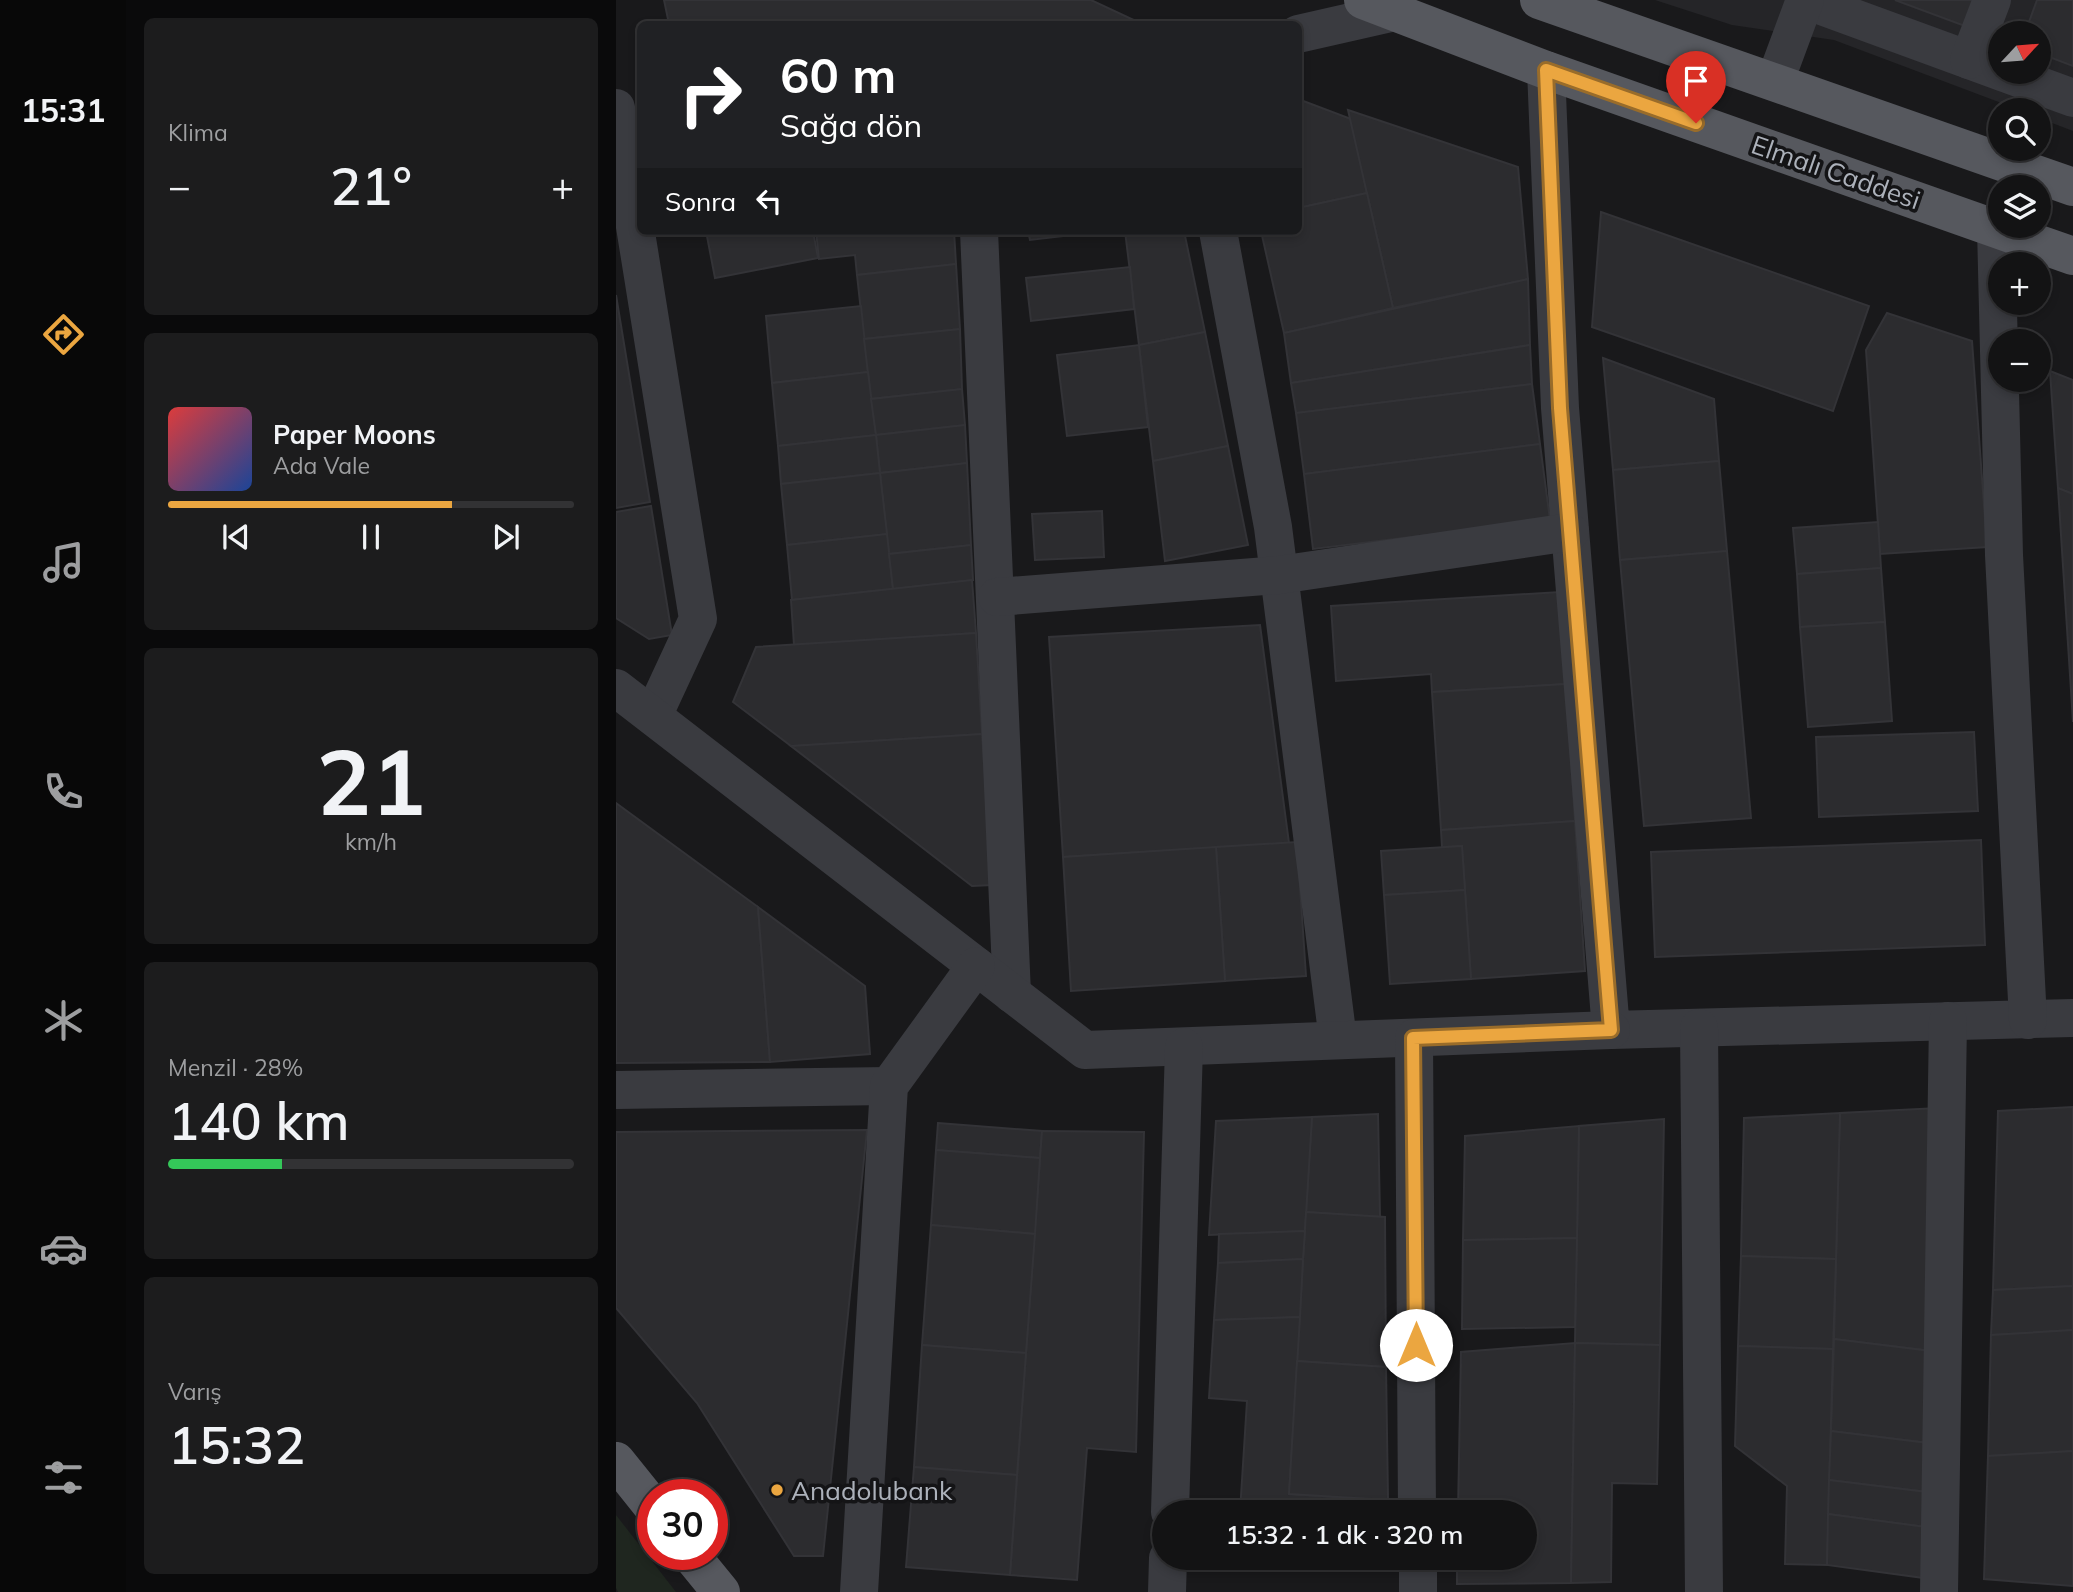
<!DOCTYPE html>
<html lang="tr">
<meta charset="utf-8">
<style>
:root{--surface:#131314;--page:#1c1c1d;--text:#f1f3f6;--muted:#9d9ea0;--line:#323234;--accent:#eba640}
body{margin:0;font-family:Mulish,sans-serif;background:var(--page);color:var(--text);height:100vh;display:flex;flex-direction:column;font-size:26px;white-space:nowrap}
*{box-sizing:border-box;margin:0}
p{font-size:23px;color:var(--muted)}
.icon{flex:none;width:38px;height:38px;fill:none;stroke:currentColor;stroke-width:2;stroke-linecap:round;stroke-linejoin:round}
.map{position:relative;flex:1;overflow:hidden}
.side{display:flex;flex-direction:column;gap:18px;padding:18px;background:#0a0a0b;width:490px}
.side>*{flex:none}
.hud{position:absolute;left:21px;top:21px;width:665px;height:214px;border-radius:10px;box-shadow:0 4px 10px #0003,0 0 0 2px var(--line);background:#202124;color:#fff;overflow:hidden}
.needle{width:46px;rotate:64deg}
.controls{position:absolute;left:1372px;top:21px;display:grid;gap:14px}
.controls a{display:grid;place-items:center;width:63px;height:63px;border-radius:50%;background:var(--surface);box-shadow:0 4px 10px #0003,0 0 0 2px var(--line);font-size:35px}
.speed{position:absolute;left:21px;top:1479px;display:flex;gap:14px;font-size:35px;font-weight:700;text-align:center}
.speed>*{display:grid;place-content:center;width:91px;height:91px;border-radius:50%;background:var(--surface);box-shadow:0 4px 10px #0003,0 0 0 2px var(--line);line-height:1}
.speed .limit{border:10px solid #d22;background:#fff;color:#111}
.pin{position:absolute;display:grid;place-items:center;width:60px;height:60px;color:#fff;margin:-72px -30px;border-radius:50% 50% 50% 0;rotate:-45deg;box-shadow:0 0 7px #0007}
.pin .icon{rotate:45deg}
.me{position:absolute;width:77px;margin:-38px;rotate:0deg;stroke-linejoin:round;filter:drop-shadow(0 0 5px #0008)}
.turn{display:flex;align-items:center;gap:24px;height:147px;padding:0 28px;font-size:32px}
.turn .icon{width:91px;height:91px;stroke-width:2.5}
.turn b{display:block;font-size:49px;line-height:60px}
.then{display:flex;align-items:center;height:66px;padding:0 28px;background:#0003;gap:14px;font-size:26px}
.big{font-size:52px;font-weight:600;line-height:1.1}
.side .card{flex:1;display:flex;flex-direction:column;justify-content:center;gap:10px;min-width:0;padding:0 24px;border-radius:10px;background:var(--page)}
.side .dial{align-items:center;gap:0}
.dial b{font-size:91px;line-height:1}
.song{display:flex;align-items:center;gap:21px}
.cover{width:84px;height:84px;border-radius:10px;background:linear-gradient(135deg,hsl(0 70% 55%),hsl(220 70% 35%))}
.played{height:7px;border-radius:4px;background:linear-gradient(90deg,var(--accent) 70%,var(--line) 70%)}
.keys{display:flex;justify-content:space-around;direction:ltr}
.heat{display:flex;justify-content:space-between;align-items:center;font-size:38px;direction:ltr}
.charge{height:10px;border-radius:5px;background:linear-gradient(90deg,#34c759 28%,var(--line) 0)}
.trip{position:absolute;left:536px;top:1500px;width:385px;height:70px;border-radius:35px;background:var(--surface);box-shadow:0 4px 10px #0003,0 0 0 2px var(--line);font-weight:600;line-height:70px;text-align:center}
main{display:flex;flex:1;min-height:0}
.dock{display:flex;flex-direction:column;width:126px;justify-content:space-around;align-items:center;background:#080808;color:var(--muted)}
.dock .icon{width:49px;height:49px}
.dock .current{color:var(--accent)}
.dock b{font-size:32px;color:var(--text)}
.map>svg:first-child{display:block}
.built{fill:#252528;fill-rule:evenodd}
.green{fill:#1f261f}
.building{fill:#2c2c2f;stroke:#333337;stroke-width:2}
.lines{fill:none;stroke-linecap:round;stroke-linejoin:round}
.minor{stroke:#3a3b40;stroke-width:38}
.major{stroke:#56585e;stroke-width:38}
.route-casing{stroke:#996c2a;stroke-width:18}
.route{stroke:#eba640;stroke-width:12}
.poi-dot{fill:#eba640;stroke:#141416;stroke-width:2.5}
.labels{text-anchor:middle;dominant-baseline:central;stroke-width:7;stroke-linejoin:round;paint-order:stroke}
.street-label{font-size:26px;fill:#acb1ba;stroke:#141416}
.poi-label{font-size:26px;fill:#acb1ba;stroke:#141416;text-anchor:start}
</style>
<main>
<nav class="dock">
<b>15:31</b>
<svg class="icon current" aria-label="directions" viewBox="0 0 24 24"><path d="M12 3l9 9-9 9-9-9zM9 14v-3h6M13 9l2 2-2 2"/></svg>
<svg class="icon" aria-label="music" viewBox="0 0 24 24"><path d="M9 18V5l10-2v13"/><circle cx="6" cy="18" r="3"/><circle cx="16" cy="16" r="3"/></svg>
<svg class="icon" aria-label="phone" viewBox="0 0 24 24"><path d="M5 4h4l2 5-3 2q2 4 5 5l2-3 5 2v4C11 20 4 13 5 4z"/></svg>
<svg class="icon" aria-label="climate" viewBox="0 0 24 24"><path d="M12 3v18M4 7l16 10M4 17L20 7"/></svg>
<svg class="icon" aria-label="car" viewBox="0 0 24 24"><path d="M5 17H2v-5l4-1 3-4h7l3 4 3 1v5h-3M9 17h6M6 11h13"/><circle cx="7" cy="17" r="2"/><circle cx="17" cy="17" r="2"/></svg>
<svg class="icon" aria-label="filters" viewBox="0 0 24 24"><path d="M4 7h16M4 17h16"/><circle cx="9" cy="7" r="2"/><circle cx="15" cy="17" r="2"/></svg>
</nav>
<section class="side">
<div class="card"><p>Klima</p>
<div class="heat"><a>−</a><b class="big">21°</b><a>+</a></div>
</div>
<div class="card">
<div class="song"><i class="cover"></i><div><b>Paper Moons</b><p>Ada Vale</p></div></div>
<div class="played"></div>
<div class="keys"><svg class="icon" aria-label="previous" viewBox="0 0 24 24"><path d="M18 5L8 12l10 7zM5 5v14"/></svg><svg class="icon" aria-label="pause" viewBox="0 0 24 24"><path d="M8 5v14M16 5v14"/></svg><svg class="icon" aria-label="next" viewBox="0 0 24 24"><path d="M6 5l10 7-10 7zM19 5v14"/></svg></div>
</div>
<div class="card dial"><b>21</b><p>km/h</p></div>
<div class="card"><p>Menzil · 28%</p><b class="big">140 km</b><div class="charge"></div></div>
<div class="card"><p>Varış</p><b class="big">15:32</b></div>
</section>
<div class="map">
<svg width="1457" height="1592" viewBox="0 0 1457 1592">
<rect width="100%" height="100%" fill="#19191b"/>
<path class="built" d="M1039 0H1457V131L1423 118V110H1404L1218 40 1116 25ZM1384 33H1423V72H1384Z"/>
<polygon class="green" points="0,1515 60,1592 2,1592 0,1588"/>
<g class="building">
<polygon points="48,0 475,0 522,22 514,24 53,24"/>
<polygon points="1279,0 1368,0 1357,29"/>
<polygon points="1421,0 1457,0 1457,66 1423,53 1423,33 1409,33"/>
<polygon points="682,99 735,119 751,193 682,208"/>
<polygon points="732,110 902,167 912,279 777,308"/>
<polygon points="751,193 777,308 668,333 645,231 682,231 682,208"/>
<polygon points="985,212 1253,306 1217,411 976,327"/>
<polygon points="90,231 197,231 202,258 99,278"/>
<polygon points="200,231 338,231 340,264 241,275 239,255 203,259"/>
<polygon points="412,231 490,231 414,240"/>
<polygon points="509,231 568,231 589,332 523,345"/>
<polygon points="340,264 344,329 248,339 241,275"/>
<polygon points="514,267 518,309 415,321 410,278"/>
<polygon points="912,279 914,345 675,383 668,333"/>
<polygon points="0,295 34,502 0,508"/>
<polygon points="245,306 252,372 156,383 150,316"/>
<polygon points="1271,313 1356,341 1371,547 1264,554 1250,350"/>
<polygon points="344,329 346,389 255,399 248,339"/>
<polygon points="589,332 612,446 537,461 523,345"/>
<polygon points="523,345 532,427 451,436 441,355"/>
<polygon points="914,345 916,384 680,413 675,383"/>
<polygon points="987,358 1098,399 1103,461 997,470"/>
<polygon points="1434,371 1457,380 1457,494 1442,488"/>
<polygon points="252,372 260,435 162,446 156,383"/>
<polygon points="916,384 924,444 688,474 680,413"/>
<polygon points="346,389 349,425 260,435 255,399"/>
<polygon points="349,425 351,463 264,473 260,435"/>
<polygon points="260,435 264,473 165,484 162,446"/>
<polygon points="924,444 934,520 697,549 688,474"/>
<polygon points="612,446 632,545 549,561 537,461"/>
<polygon points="1103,461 1111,551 1004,560 997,470"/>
<polygon points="351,463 355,545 273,554 264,473"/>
<polygon points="264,473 271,534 171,545 165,484"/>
<polygon points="1442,488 1457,494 1457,722"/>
<polygon points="35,506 56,635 33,639 0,618 0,512"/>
<polygon points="486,511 488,557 419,560 416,514"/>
<polygon points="1262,522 1265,568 1181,574 1177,528"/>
<polygon points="271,534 277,589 176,600 171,545"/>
<polygon points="355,545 357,580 277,589 273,554"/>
<polygon points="1111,551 1135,818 1028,826 1004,560"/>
<polygon points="1265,568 1269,622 1184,627 1181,574"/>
<polygon points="356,580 360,633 178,645 175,600"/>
<polygon points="944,592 950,684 816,692 815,674 720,681 715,606"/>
<polygon points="1269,622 1276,721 1192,727 1184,627"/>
<polygon points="644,625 673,843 447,857 433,637"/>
<polygon points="360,633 366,734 175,746 117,702 140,647"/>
<polygon points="950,684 959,821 825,830 816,692"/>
<polygon points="1358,732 1362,811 1203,817 1200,737"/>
<polygon points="366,734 376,885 356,886 175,746"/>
<polygon points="0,803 142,907 154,1062 0,1063"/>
<polygon points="959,821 969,971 855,979 846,846 826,847 825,830"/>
<polygon points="1365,840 1369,945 1039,957 1035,852"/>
<polygon points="681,842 690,976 609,981 600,847"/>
<polygon points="846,846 849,890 768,895 765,851"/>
<polygon points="600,847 609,981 455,991 447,857"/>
<polygon points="849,890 855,979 774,984 768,895"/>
<polygon points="142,907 249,986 254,1054 154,1062"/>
<polygon points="1457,1107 1457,1286 1377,1290 1382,1111"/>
<polygon points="1322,1108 1315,1351 1218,1339 1224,1113"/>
<polygon points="1224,1113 1220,1259 1125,1256 1128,1118"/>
<polygon points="762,1114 764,1217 690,1212 696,1117"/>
<polygon points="696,1117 689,1231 593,1235 600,1121"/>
<polygon points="1048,1119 1044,1345 959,1343 963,1126"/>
<polygon points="322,1123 426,1131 424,1158 320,1150"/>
<polygon points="963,1126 961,1238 847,1240 849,1136"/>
<polygon points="251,1130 207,1556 178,1556 81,1403 0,1308 0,1132"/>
<polygon points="426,1131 528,1132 520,1452 471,1448 461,1580 394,1575"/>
<polygon points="320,1150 424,1158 419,1234 315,1225"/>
<polygon points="690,1212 769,1217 770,1367 681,1361"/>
<polygon points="315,1225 419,1234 410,1353 306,1345"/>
<polygon points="689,1231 687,1259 602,1263 603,1234"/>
<polygon points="961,1238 959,1327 846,1329 847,1240"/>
<polygon points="1125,1256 1220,1259 1217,1349 1122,1346"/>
<polygon points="687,1259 684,1317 598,1320 602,1263"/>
<polygon points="1457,1286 1457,1330 1375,1335 1377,1290"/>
<polygon points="684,1317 673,1494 772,1500 772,1512 624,1512 631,1401 593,1398 598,1320"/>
<polygon points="1457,1330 1457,1451 1372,1456 1375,1335"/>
<polygon points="1218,1339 1315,1351 1312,1443 1215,1431"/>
<polygon points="959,1343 955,1583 841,1584 841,1558 908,1558 908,1512 842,1512 845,1352"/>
<polygon points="959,1343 1044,1345 1041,1484 996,1483 995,1582 955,1583"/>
<polygon points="306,1345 410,1353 401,1475 298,1467"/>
<polygon points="1122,1346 1217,1349 1211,1565 1169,1564 1171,1486 1119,1446"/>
<polygon points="681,1361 770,1367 772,1500 673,1494"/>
<polygon points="1215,1431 1312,1443 1311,1492 1213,1480"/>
<polygon points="1457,1451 1457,1586 1368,1579 1372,1456"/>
<polygon points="298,1467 401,1475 394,1575 290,1567"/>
<polygon points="1213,1480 1311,1492 1310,1527 1212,1514"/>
<polygon points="1212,1514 1310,1527 1308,1578 1211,1565"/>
<polygon points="622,1558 772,1558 773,1570 621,1561"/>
</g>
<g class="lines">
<g class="minor">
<polyline points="1189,0 1457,98"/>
<polyline points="682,34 779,12"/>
<polyline points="1353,60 1376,0"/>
<polyline points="930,70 944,408 995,1030 1457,1018"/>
<polyline points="1159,81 1189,0"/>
<polyline points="0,108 82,619 37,716"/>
<polyline points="1380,228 1388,555 1412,1020"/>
<polyline points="363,231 396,994"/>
<polyline points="602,231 657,527 722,1040"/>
<polyline points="381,597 663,575 954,532"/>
<polyline points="0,688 469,1050 995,1030"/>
<polyline points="1083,1028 1088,1592"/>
<polyline points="798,1038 801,1512"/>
<polyline points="0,1090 273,1086"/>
<polyline points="554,1512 568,1047"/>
<polyline points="802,1558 802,1592"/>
<polyline points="243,1592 273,1086 360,966"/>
<polyline points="551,1592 552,1558"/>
<polyline points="1323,1592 1332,1021"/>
</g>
<g class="major">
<polyline points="747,0 930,70 1457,256"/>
<polyline points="923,0 1457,187"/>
<polyline points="0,1461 37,1507"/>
<polyline points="74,1554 105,1592"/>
</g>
</g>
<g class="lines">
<g class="route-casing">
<polyline id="route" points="800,1345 797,1038 995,1030 944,408 930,70 1080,123"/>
</g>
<use href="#route" class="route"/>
</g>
<circle class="poi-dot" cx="161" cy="1490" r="7"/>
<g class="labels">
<g class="street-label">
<text transform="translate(1220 172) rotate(19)">Elmalı Caddesi</text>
</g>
<g class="poi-label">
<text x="175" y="1490">Anadolubank</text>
</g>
</g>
</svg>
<div class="controls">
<a><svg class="needle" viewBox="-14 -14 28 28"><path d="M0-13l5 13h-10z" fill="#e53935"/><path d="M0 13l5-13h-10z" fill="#9d9ea0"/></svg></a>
<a><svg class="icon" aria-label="search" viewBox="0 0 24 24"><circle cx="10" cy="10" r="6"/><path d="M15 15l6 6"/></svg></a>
<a><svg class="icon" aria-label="layers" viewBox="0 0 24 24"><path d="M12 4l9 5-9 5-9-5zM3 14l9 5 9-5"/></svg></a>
<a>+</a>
<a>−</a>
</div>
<div class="speed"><div class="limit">30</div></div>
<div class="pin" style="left:1080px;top:123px;background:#d93025"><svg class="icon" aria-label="arrive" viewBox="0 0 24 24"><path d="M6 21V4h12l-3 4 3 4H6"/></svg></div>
<svg class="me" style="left:800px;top:1345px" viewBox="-20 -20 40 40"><circle r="19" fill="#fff"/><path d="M0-13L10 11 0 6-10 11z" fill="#eba640"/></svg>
<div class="trip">15:32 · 1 dk · 320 m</div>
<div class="hud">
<div class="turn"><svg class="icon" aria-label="right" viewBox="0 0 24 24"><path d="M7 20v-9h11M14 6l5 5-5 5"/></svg><div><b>60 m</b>Sağa dön</div></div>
<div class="then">Sonra<svg class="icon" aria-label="left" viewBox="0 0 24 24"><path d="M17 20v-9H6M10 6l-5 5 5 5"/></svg></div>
</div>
</div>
</main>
